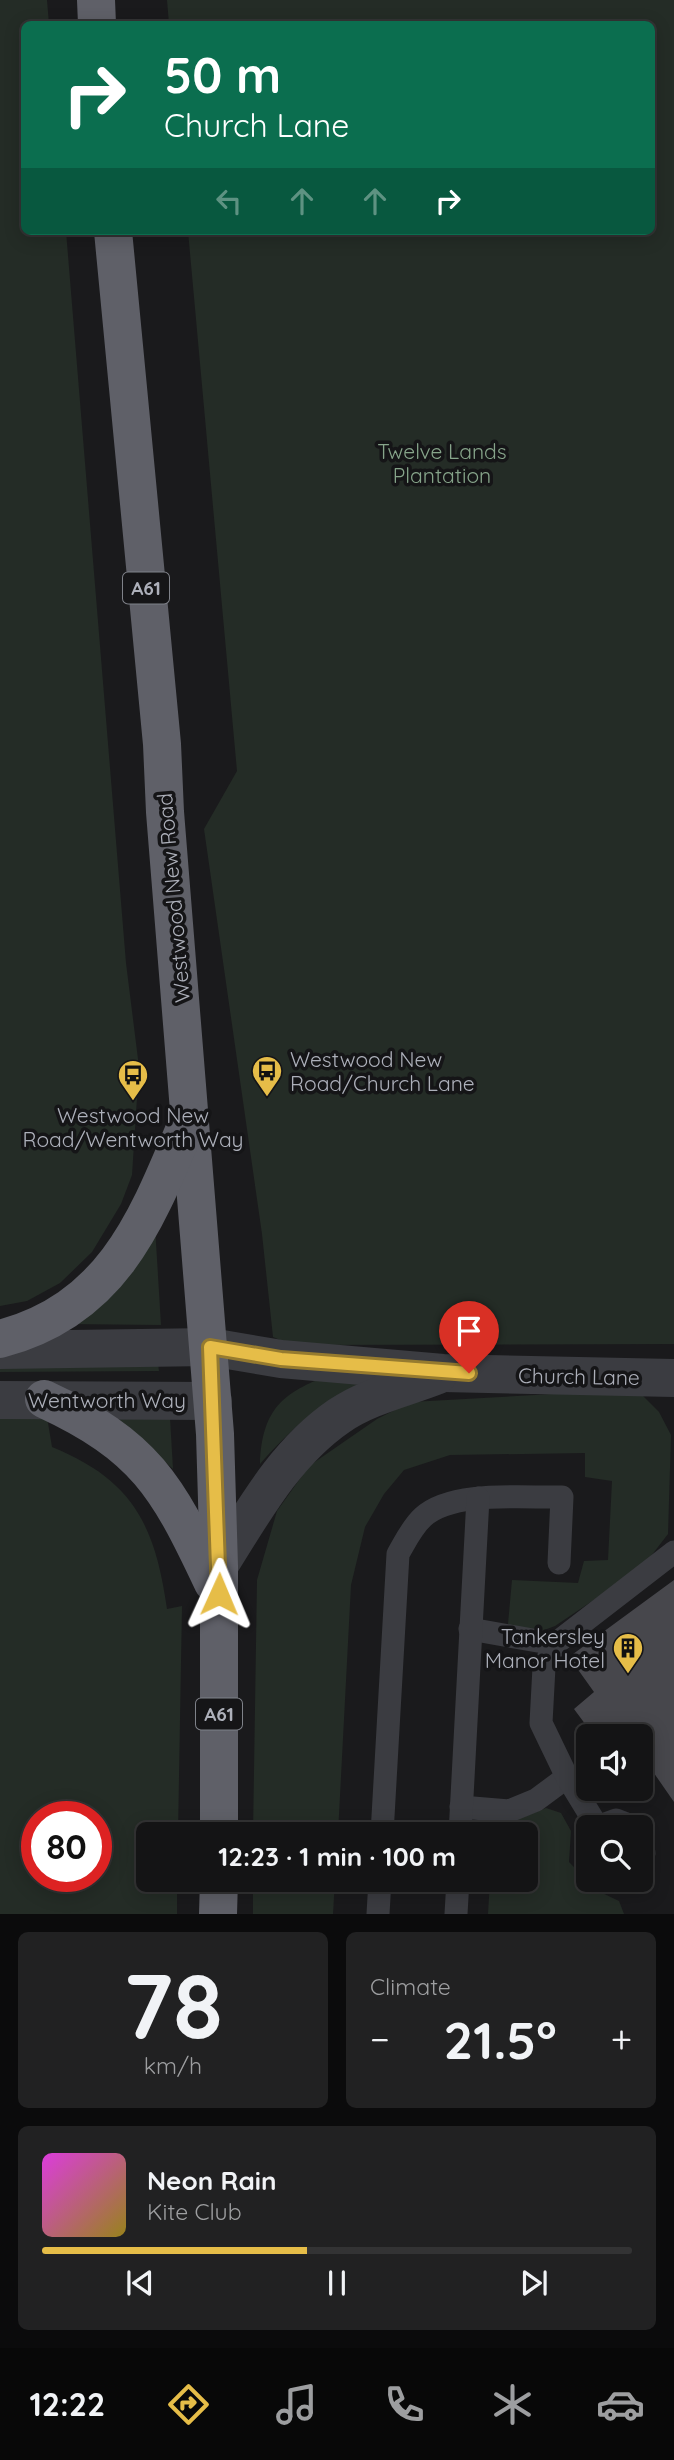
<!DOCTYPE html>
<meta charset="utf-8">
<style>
:root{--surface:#141415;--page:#212122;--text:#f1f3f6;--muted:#9d9ea0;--line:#333334;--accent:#e6bd48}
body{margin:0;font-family:Quicksand,sans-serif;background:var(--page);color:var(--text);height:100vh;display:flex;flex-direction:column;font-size:26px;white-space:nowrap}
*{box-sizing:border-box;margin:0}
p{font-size:23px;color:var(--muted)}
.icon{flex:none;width:38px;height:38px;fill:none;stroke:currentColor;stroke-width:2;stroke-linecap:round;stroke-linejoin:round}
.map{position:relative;height:1914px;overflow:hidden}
.sheet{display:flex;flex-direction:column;gap:18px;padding:18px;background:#0b0b0c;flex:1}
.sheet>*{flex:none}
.hud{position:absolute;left:21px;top:21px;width:634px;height:214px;border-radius:10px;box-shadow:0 4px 18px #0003,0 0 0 2px var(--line);background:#0b6e4f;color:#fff;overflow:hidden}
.fabs{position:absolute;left:576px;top:1724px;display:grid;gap:14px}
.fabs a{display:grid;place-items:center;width:77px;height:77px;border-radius:10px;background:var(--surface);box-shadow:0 4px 18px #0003,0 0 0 2px var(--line);font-size:35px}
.speed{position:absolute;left:21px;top:1801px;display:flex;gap:14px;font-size:35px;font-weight:700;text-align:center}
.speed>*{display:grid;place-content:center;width:91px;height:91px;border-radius:50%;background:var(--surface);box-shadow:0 4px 18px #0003,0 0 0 2px var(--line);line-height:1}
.speed .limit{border:10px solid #d22;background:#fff;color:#111}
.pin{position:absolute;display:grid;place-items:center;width:60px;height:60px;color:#fff;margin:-72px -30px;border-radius:50% 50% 50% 0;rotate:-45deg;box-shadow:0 0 7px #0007}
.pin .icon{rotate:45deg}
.me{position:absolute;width:77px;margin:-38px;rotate:1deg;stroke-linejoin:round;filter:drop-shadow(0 0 5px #0008)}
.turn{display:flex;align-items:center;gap:24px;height:147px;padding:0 28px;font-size:32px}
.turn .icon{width:91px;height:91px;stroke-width:2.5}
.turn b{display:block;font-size:49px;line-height:60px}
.lanes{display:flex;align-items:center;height:66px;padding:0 28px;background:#0003;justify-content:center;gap:35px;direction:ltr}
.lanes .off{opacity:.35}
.big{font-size:52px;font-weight:800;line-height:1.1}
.sheet .tile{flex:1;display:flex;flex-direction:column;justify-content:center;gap:10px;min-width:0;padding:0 24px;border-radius:10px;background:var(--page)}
.sheet .dial{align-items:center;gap:0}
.dial b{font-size:91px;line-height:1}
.song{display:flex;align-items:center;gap:21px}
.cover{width:84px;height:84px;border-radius:10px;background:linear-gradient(135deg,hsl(300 70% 55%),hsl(50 70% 35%))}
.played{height:7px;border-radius:4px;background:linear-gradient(90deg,var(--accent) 45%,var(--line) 45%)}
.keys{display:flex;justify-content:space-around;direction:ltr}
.heat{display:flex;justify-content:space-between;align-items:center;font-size:38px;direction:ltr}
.sheet .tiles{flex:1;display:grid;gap:18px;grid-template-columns:1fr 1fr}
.tile:last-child{grid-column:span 2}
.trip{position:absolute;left:136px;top:1822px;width:402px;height:70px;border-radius:10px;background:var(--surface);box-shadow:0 4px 18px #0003,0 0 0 2px var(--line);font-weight:800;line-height:70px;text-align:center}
.tabs{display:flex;height:112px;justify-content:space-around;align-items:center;background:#080808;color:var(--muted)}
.tabs .icon{width:49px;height:49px}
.tabs .current{color:var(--accent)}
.tabs b{font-size:32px;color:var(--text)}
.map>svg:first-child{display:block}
.green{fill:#242c26;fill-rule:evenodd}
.building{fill:#47474c}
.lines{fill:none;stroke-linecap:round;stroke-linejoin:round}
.service{stroke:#3b3c41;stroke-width:23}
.minor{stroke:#3b3c41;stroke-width:38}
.tertiary{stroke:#3b3c41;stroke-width:38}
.trunk{stroke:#5f6068;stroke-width:38}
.route-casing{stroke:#967b2f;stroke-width:18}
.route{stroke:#e6bd48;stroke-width:12}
.labels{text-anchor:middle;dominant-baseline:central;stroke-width:7;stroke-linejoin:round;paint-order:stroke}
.shield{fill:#151517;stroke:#7f8289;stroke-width:2}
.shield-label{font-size:19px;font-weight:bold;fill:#adb0ba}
.park-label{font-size:21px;fill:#86a48a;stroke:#151517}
.street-label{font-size:21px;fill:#adb0ba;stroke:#151517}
.poi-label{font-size:21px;fill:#adb0ba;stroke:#151517;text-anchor:start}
</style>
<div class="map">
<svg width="674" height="1914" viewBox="0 0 674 1914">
<rect width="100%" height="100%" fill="#1a1a1c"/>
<g class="green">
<polygon points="0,0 47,0 49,24 24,24 24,231 66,231 126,963 139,1067 132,1175 121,1204 92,1252 60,1283 27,1301 0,1306"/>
<polygon points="167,0 674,0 674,1344 292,1345 273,1337 262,1234 204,829 237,771 188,231 651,231 651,24 169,24"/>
<polygon points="155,1226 161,1325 66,1324"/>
<polygon points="0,1364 158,1364 159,1371 0,1372"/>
<path d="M337 1373H380C329 1397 297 1422 260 1464 262 1407 285 1390 337 1373Z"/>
<polygon points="607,1391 641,1394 659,1412 671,1435 668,1534 651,1556 619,1583 555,1626 531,1635 508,1624 512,1580 578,1583 584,1561 608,1560 612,1481 585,1477 585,1453 450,1455 404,1470 384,1494 365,1527 351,1585 338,1834 253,1834 257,1580 277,1511 309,1466 377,1419 411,1402"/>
<path d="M44 1399 52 1447C133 1480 155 1525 167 1609L182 1606 178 1834H149V1880H177V1914H0V1400ZM37 1816H96V1876H37Z"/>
<polygon points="116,1417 170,1418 173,1469"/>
<polygon points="546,1808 561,1813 571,1831 569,1862 596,1890 619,1901 624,1914 488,1914 490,1880 527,1880 527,1834 492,1834 492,1829"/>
<polygon points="253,1880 335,1880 333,1914 253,1914"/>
</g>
<polygon class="building" points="674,1580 674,1802 640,1753 640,1736 594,1736 574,1709 594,1692 569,1657"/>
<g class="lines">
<g class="service">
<polyline points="470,1629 555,1644"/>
<polyline points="461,1807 509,1811 536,1800 567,1777"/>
<polyline points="597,1826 567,1777 541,1723 544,1667 555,1644 674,1552"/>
<polyline points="597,1827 616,1820 634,1827"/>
<path d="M382 1834 398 1554C405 1542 412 1527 423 1517 452 1490 524 1498 562 1497L559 1563"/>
<polyline points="460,1834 478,1498"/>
<polyline points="640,1834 644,1853 640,1864"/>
<polyline points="588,1839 588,1860"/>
<polyline points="378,1914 380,1880"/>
<polyline points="456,1914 458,1880"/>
</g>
<g class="minor">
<polyline points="210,1347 281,1359 443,1373 674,1378"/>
<path d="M219 1566C253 1512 285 1453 339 1416 368 1396 405 1388 438 1375"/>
</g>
<g class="tertiary">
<polyline points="0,1350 210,1347"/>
<polyline points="0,1400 213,1401"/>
</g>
<g class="trunk">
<polyline points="96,0 97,24"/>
<polyline points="113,231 162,744 165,812 215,1434 219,1566 219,1834"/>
<path d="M0 1339C114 1309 147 1219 188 1121"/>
<path d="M44 1399C145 1446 167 1485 213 1583"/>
<polyline points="218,1914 219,1880"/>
</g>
</g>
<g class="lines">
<g class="route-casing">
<polyline id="route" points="219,1594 210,1347 281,1359 469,1373"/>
</g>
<use href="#route" class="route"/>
</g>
<defs>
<g id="bus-pin" transform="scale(1.575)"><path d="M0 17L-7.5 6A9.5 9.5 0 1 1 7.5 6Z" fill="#e6bd48" stroke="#151517"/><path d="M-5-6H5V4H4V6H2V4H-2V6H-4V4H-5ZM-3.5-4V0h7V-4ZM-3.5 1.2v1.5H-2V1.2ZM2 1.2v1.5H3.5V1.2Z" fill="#111"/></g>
<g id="building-pin" transform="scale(1.575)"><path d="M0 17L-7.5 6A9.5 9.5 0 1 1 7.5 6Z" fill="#e6bd48" stroke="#151517"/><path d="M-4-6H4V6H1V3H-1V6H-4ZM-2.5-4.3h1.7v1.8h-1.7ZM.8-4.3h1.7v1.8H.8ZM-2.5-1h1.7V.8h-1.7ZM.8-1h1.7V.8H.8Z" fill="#111"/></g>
</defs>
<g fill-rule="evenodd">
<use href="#bus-pin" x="267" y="1071"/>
<use href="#bus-pin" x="133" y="1075"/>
<use href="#building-pin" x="628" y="1648"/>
</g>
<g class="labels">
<g class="shield">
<rect x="123" y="572.5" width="46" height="31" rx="5"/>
<rect x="196" y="1698.5" width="46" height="31" rx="5"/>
</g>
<g class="shield-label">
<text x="146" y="588">A61</text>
<text x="219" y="1714">A61</text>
</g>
<g class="park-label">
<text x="442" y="451">Twelve Lands<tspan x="442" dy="24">Plantation</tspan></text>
</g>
<g class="street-label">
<text transform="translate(173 898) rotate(-95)">Westwood New Road</text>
<text transform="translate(579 1376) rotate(1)">Church Lane</text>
<text x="107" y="1400">Wentworth Way</text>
</g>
<g class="poi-label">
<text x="290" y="1059">Westwood New<tspan x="290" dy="24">Road/Church Lane</tspan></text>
<text x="133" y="1115" text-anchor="middle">Westwood New<tspan x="133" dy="24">Road/Wentworth Way</tspan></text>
<text x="605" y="1636" text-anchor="end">Tankersley<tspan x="605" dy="24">Manor Hotel</tspan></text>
</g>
</g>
</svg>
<div class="fabs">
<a><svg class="icon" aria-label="sound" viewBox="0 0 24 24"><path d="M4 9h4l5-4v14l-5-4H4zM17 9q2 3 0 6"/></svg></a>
<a><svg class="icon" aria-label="search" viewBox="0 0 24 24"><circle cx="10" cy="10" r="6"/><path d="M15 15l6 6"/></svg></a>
</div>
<div class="speed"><div class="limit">80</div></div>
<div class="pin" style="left:469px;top:1373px;background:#d93025"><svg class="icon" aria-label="arrive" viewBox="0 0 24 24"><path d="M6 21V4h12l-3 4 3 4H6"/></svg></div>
<svg class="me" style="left:219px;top:1594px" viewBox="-20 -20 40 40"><path d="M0-17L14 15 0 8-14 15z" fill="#e6bd48" stroke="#fff" stroke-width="4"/></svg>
<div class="trip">12:23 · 1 min · 100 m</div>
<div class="hud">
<div class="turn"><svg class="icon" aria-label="right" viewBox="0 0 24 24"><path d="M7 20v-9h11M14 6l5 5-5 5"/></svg><div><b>50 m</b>Church Lane</div></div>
<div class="lanes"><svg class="icon off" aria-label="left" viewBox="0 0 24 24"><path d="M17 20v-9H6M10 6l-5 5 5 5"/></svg><svg class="icon off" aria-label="ahead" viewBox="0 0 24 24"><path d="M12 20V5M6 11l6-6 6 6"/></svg><svg class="icon off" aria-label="ahead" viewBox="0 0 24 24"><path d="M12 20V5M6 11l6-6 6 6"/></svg><svg class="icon" aria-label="right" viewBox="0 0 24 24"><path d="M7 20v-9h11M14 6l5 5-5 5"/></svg></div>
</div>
</div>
<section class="sheet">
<div class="tiles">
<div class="tile dial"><b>78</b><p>km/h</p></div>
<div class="tile"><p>Climate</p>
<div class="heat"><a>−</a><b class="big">21.5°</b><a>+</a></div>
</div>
<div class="tile">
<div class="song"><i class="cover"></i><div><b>Neon Rain</b><p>Kite Club</p></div></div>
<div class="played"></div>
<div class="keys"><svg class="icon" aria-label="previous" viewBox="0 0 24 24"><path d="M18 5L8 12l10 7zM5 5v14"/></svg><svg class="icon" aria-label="pause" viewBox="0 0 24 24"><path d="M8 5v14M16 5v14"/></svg><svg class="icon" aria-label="next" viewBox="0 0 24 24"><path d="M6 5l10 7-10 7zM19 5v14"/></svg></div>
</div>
</div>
</section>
<nav class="tabs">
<b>12:22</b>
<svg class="icon current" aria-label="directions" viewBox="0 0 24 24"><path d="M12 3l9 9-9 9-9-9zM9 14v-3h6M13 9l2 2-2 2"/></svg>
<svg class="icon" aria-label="music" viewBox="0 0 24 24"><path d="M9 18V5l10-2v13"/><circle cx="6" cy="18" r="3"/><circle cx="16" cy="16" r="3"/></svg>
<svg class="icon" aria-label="phone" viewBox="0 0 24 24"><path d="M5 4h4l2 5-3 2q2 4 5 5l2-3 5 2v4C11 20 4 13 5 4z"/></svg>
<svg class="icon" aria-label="climate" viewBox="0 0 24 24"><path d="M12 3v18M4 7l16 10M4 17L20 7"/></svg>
<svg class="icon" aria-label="car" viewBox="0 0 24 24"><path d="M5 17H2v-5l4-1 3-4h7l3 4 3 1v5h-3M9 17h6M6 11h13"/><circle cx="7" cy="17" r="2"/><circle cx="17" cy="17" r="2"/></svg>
</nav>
